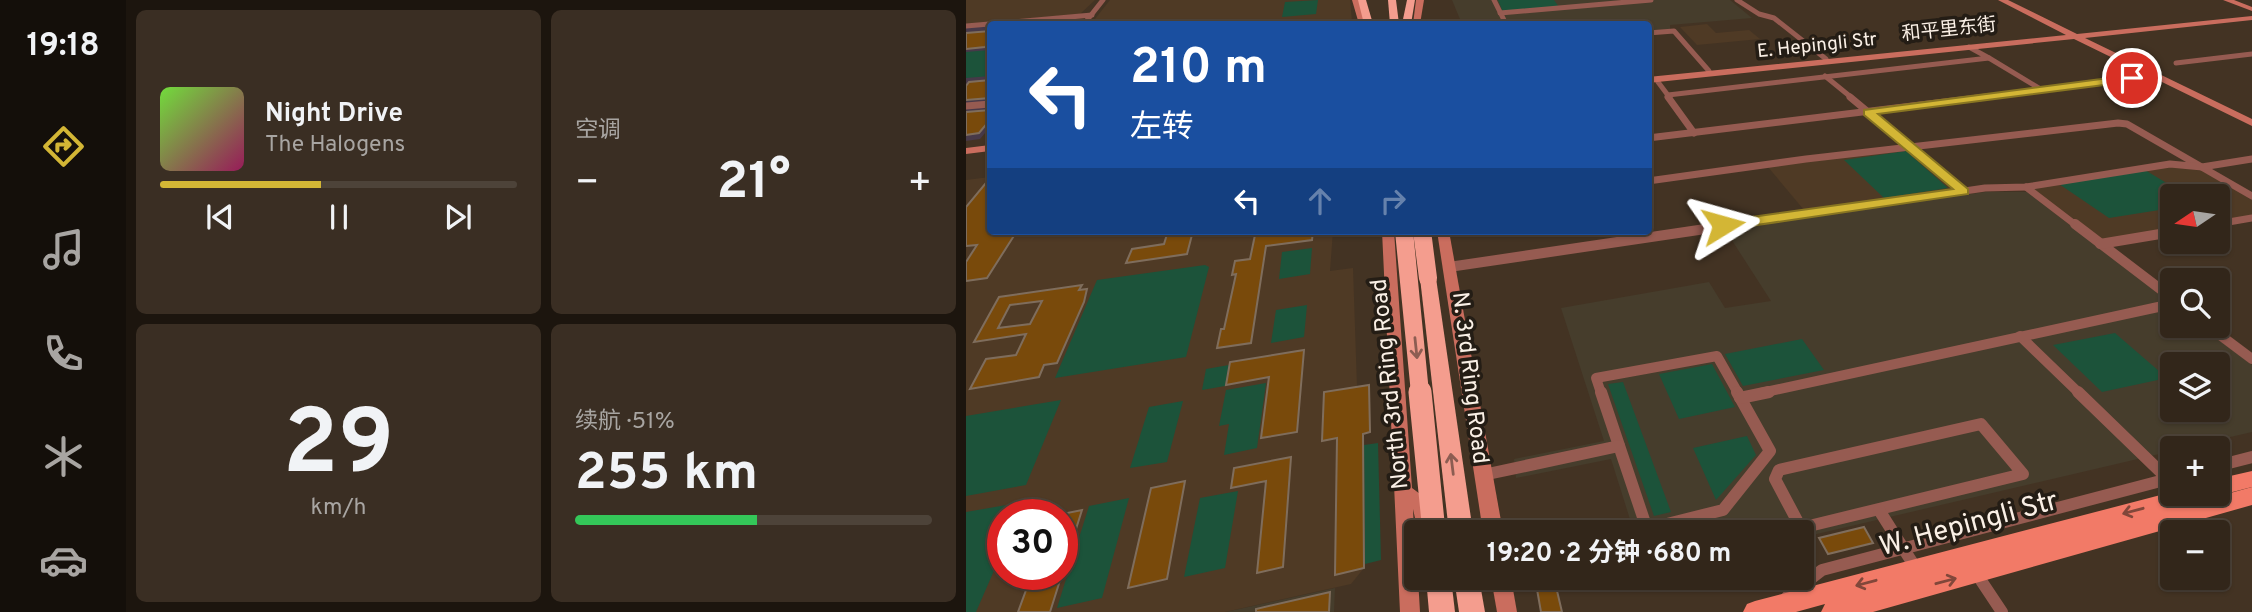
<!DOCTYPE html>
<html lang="zh">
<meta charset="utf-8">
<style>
:root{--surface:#32261a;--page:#3a2e23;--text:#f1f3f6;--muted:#a8a5a2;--line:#4d4339;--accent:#d3b635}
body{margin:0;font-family:Overpass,"Noto Sans SC",sans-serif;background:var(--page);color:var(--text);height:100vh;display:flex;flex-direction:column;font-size:26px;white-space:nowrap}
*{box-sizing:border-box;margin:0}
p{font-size:23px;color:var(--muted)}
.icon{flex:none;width:38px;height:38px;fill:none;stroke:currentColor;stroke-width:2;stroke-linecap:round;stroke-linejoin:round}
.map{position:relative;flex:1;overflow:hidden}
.panel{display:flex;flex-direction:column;gap:10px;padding:10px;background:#1c150e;width:840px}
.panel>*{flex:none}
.guide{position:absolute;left:21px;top:21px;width:665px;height:214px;border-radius:7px;box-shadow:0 2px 5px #0004,0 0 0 2px var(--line);background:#1a4fa0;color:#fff;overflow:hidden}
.needle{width:46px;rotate:257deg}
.controls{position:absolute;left:1194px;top:184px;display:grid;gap:14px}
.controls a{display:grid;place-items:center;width:70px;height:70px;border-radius:7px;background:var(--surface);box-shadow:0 2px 5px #0004,0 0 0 2px var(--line);font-size:35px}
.speed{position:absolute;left:21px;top:499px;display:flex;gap:14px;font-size:35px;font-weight:700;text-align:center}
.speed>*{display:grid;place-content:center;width:91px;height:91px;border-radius:50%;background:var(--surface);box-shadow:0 2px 5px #0004,0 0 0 2px var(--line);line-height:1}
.speed .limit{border:10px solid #d22;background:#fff;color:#111}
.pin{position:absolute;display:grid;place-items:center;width:60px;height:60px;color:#fff;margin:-30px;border:4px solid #fff;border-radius:50%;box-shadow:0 2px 7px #0007}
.me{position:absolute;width:77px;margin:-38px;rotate:82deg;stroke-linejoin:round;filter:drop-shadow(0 0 5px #0008)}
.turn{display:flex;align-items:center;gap:24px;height:147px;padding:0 28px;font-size:32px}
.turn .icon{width:91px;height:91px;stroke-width:2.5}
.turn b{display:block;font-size:49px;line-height:60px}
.lanes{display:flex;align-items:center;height:66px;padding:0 28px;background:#0003;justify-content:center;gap:35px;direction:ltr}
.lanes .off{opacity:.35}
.big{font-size:52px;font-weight:700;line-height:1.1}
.panel .tile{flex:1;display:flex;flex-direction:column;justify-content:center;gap:10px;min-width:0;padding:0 24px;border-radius:10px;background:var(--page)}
.panel .dial{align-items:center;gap:0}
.dial b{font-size:91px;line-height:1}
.song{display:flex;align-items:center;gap:21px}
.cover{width:84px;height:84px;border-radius:10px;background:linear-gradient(135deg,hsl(100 70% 55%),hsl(330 70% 35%))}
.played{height:7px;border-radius:4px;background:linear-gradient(90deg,var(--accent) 45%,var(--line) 45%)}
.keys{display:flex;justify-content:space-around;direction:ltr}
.heat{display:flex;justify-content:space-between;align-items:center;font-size:38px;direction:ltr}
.charge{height:10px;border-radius:5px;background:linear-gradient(90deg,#34c759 51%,var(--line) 0)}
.panel .tiles{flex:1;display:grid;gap:10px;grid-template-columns:repeat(2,1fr)}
.trip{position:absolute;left:438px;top:520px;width:410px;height:70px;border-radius:7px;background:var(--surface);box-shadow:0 2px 5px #0004,0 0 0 2px var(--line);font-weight:700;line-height:70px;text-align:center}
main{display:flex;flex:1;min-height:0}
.menu{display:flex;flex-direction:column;width:126px;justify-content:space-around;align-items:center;background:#140f0a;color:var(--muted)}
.menu .icon{width:49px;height:49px}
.menu .on{color:var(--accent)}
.menu b{font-size:32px;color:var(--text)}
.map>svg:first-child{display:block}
.commercial{fill:#463d2c;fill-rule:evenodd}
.built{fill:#4f3a25;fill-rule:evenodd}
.medical{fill:#473948}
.green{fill:#1c533a}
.building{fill:#794a0b;stroke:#7f6d5c;stroke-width:2;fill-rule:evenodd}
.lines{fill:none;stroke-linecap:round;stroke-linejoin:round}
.street-far3{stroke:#965b51;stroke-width:5}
.street-far2{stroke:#965b51;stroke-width:7}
.street-far1{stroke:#965b51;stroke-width:10}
.street{stroke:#965b51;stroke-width:12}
.secondary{fill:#ca6d5e;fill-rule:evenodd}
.primary{fill:#f27a67;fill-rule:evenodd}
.highway{fill:#f49d8e;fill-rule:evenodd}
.highway-bridge-far1{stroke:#f49d8e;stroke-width:18}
.highway-bridge{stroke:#f49d8e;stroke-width:23}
.oneway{stroke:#8c5d52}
.oneway2{stroke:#81473a}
.route{fill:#d3b635;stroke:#897622;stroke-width:2}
.labels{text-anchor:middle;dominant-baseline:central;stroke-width:7;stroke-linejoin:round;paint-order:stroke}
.far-street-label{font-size:19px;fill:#faf0e6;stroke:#241d15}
.street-label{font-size:23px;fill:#faf0e6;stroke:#241d15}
.near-street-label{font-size:28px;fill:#faf0e6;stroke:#241d15}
</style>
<main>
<nav class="menu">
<b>19:18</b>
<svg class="icon on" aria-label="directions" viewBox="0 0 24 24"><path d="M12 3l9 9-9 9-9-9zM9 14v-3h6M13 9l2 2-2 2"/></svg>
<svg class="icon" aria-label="music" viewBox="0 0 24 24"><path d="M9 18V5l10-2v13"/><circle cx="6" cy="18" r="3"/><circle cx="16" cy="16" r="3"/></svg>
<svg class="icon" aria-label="phone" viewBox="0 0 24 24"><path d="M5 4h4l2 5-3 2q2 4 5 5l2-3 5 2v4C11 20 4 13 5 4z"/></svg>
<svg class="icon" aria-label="climate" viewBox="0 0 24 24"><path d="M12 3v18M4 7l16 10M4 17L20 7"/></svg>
<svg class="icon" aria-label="car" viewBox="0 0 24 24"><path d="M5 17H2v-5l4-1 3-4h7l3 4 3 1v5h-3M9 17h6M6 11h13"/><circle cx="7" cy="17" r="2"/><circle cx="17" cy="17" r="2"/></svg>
</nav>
<section class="panel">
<div class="tiles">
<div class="tile">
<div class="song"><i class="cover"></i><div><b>Night Drive</b><p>The Halogens</p></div></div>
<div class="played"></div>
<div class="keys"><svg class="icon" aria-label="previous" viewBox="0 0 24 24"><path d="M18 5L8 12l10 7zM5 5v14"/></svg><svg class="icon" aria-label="pause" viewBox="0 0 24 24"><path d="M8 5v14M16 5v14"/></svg><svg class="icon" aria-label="next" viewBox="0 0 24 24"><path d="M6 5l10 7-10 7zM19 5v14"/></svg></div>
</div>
<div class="tile"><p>空调</p>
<div class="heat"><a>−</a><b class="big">21°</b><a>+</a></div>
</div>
<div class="tile dial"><b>29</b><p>km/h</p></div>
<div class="tile"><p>续航 · 51%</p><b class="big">255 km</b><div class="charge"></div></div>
</div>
</section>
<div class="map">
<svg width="1286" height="612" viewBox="0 0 1286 612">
<rect width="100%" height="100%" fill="#433323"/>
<g class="commercial">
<polygon points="486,0 764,0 786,18 704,25 704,29 683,32 682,24 496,24"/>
<path d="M1019 192H1061L1206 303V326H1235L1286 365V432L1217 448H1206V451L838 537 846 553 835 555V532H668L645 459 550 478 548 459 638 441 595 308 743 282 759 308 805 301 758 228ZM1206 364H1251V410H1206Z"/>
<polygon points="369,588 368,612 259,612"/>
</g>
<g class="built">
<polygon points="0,0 129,0 114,14 0,24"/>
<polygon points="144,0 384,0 386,21 371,24 125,24"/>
<polygon points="741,24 750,33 783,30 794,39 731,45 714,27"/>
<polygon points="941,149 988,189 838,210 802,167"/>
<polygon points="1201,166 1237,171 1286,200 1286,215 1251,221 1251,196 1206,196 1206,229 1136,240 1066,188"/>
<path d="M24 177V231H367L364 271 387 268 391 387 358 393 356 441 397 434 398 568 385 584 259 612H0V180ZM37 514H96V574H37Z"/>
</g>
<polygon class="medical" points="24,25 24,127 14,139 0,141 0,27"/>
<g class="green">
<polygon points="352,0 350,14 316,17 319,2"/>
<polygon points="532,0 588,0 593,7 537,12"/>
<polygon points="24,50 24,76 0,78 0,52"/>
<polygon points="940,151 982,188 918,198 878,160"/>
<polygon points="1179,170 1222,196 1206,196 1206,208 1143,218 1093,184"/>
<polygon points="346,248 344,274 313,279 316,252"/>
<polygon points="239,265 243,267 220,357 89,378 131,280"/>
<polygon points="341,305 338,337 305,343 310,310"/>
<polygon points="1149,333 1201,378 1136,392 1087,345"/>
<polygon points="836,339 858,370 777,386 759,354"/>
<polygon points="746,364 769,407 713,419 693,374"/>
<polygon points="263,365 259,386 236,390 240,369"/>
<polygon points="657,382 705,512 688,516 642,384"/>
<polygon points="300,383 291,448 258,455 263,424 253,426 260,390"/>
<polygon points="95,400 60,485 0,496 0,416"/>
<polygon points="217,401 201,462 164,468 183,407"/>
<polygon points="781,436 790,455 750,500 727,448"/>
<polygon points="412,443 415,560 399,564 398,445"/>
<polygon points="272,491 259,568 218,577 234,498"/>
<polygon points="163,498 136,598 91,608 123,506"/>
<polygon points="58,502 52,514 37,514 37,550 10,612 0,612 0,512"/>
</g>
<g class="building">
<polygon points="24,31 24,42 19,47 0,49 0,33"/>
<polygon points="24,80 24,98 0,100 0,86 3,82"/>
<polygon points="24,110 24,120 13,133 0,135 0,112"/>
<polygon points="24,178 24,231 51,231 21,278 0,281 0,262 11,245 0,246 0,207"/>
<polygon points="202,231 227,231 221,254 160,263 166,249 198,244"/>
<polygon points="321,231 347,231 346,240 300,246 285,343 251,348 255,329 258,329 270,274 266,275 269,261 284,259 289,235"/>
<path d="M116 285 113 290 121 289 118 302 91 363 78 365 73 377 4 389 20 359 50 355 60 334 8 342 33 297ZM76 301 64 324 32 328 44 305Z"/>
<polygon points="338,350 331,432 295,438 303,377 260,385 264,362"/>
<polygon points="403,385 404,432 397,434 398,568 369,575 371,438 356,441 358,392"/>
<polygon points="325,457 317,567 291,573 300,481 265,488 268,468"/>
<polygon points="219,481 201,579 162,588 185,488"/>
<polygon points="116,510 98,567 96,567 96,514"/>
<polygon points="898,527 907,543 862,554 853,538"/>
<polygon points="66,574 96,574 84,612 52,612"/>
<polygon points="569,578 588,578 596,612 575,612"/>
<polygon points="364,592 363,612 290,612 290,609"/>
</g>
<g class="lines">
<g class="street-far3">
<polyline points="528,0 540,24"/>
<polyline points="771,0 793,14 808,18 860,59"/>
<polyline points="534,13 685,0"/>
<polyline points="118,24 137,0"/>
<polyline points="0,26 126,15"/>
<polyline points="682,33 708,31 743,71"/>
<polyline points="1023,58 1076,90"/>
<polyline points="1210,63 1286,54"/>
<polyline points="859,76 886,98"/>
<polyline points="692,82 704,98"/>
<polyline points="702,95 1023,58 1003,47"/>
<polyline points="1006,98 1188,76"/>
</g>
<g class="street-far2">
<polyline points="702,97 728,133"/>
<polyline points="884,97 997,191"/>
<polyline points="0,106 24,104"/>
<polyline points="682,138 1020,97"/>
<polyline points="682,181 840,159 1152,123 1161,124 1286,196"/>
<polyline points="1060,187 1111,226"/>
<polyline points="1251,224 1286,218"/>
<polyline points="761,226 1019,188 1060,187 1204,164 1236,167 1286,159"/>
</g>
<g class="street-far1">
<polyline points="1109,224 1206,298"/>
<polyline points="1134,244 1206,232"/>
<polyline points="483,267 773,224"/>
<polyline points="1242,326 1286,359"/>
<polyline points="1054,336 1113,393"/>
<polyline points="635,393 630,378 751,356 772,393"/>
<polyline points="795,393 1206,304"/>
</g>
<g class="street">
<polyline points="635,392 681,529 757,510 804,451 771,392"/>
<polyline points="1112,392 1205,482"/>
<polyline points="774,398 803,392"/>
<polygon points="1015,424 1057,474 835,528 809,479 813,470"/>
<polyline points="1251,466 1286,457"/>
<polyline points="517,475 653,446"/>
<polyline points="913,510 951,570"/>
<polyline points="1010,573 1036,612"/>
<polyline points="821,597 856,570 1206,478"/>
</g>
<g class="secondary">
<polygon points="386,0 394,0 400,24 393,24"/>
<polygon points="450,0 458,0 454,24 447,24"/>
<polygon points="1032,0 1042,0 1111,34 1286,16 1286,20 1119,38 1286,119 1286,126 1108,39 682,83 682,77 1100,35"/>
<polygon points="1257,0 1268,0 1286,7 1286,11"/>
<polygon points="24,145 24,151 0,154 0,148"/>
<path d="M416 231H428L446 488C460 498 474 508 465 527L458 529 451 527 447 509 450 578H452L454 612H434Z"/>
<polygon points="471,231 483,231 537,532 517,532"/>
<polygon points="525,578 545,578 551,612 531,612"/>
</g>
<g class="primary">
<polygon points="1286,471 1286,487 1251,496 1244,494 1251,494 1251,479"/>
<polygon points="1286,487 1286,505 907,612 855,612 859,604 830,612 777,612 781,604 789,601 1206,492 1242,494 1239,500"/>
</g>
<g class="highway">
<polygon points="392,0 400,0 407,24 398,24"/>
<polygon points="422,0 430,0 433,24 424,24"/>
<polygon points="441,0 449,0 445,24 436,24"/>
<polygon points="462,273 470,278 507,532 483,532 454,278"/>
<polygon points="460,578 485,578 489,612 463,612"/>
<polygon points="488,578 513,578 519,612 493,612"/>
</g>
<g class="highway-bridge-far1">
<polyline points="438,231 454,393"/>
<polyline points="456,231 462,278"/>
</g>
<polyline class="highway-bridge" points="454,392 468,532"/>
</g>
<defs><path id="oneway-shaft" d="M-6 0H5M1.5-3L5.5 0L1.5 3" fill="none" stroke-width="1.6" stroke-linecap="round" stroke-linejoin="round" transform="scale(1.75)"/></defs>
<g class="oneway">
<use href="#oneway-shaft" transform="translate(450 348) rotate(84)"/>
<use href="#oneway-shaft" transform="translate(486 464) rotate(-97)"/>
</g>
<g class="oneway2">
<use href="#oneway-shaft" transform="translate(1167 511) rotate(165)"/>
<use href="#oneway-shaft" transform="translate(980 581) rotate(-15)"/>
<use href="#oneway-shaft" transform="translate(900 583) rotate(165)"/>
</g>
<polygon class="route" points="1166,75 1171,78 1169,81 912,114 1002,189 1002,194 757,230 750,225 757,221 987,189 898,115 898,110"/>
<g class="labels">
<g class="far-street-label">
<text transform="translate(983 30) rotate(-6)">和平里东街</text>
<text transform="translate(851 46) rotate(-6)">E. Hepingli Str</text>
</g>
<g class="street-label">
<text transform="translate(503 378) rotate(83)">N. 3rd Ring Road</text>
<text transform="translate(425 384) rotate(-96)">North 3rd Ring Road</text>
</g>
<g class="near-street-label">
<text transform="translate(1003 525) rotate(-15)">W. Hepingli Str</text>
</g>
</g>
</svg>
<div class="controls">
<a><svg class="needle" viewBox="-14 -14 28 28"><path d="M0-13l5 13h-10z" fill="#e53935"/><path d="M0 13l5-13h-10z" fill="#a8a5a2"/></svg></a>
<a><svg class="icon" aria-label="search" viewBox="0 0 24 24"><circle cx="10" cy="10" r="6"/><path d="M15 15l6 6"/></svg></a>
<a><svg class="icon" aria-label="layers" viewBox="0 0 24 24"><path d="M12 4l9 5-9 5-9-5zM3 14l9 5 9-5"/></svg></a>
<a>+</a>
<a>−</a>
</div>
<div class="speed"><div class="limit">30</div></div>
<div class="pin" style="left:1166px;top:78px;background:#d93025"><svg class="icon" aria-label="arrive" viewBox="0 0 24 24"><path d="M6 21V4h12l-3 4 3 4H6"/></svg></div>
<svg class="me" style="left:757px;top:225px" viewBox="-20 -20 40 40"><path d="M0-17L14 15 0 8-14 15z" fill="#d3b635" stroke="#fff" stroke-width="4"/></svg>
<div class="trip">19:20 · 2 分钟 · 680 m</div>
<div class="guide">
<div class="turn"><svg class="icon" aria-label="left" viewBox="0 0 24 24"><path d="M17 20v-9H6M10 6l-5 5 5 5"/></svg><div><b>210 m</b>左转</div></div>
<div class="lanes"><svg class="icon" aria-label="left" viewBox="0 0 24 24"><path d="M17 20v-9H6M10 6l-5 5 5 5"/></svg><svg class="icon off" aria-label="ahead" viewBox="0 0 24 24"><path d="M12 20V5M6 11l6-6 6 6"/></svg><svg class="icon off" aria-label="right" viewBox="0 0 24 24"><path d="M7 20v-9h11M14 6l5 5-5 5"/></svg></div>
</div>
</div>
</main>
